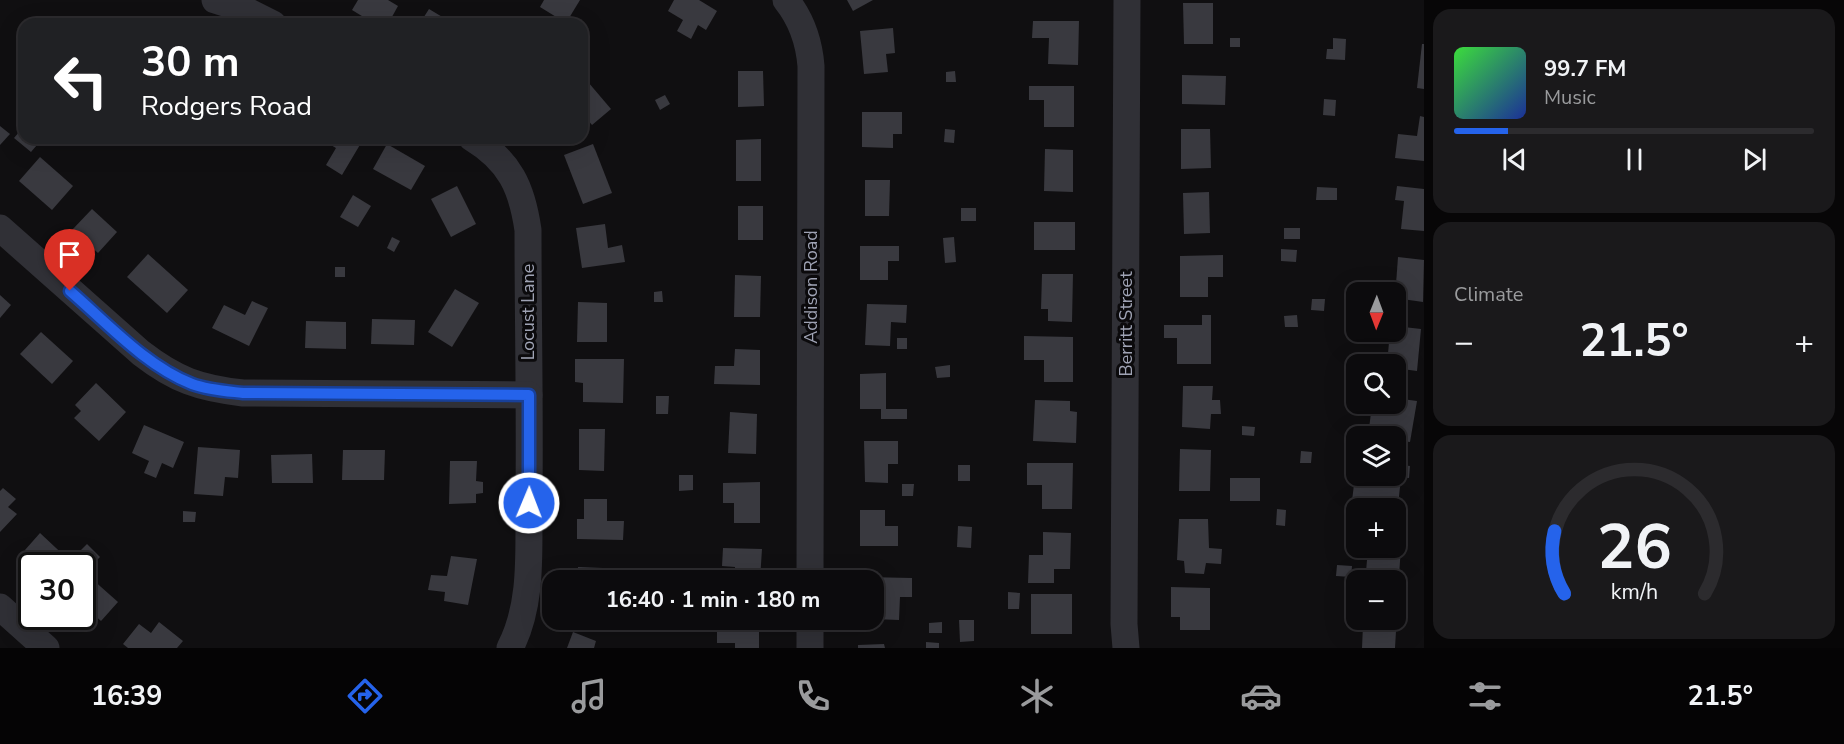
<!DOCTYPE html>
<meta charset="utf-8">
<style>
:root{--surface:#0c0b0d;--page:#1a191b;--text:#f1f3f6;--muted:#9a9b9d;--line:#2c2b2e;--accent:#2563eb}
body{margin:0;font-family:"Nunito Sans",sans-serif;background:var(--page);color:var(--text);height:100vh;display:flex;flex-direction:column;font-size:22px;white-space:nowrap}
*{box-sizing:border-box;margin:0}
p{font-size:20px;color:var(--muted)}
.icon{flex:none;width:33px;height:33px;fill:none;stroke:currentColor;stroke-width:2;stroke-linecap:round;stroke-linejoin:round}
.map{position:relative;flex:1;overflow:hidden}
.side{display:flex;flex-direction:column;gap:9px;padding:9px;background:#070607;width:420px}
.side>*{flex:none}
.top-card{position:absolute;left:18px;top:18px;width:570px;height:126px;border-radius:18px;box-shadow:0 6px 24px #0002,0 0 0 2px var(--line);background:#202124;color:#fff;overflow:hidden}
.needle{width:39px;rotate:181deg}
.fabs{position:absolute;left:1346px;top:282px;display:grid;gap:12px}
.fabs a{display:grid;place-items:center;width:60px;height:60px;border-radius:12px;background:var(--surface);box-shadow:0 6px 24px #0002,0 0 0 2px var(--line);font-size:30px}
.speed{position:absolute;left:18px;top:552px;display:flex;gap:12px;font-size:30px;font-weight:700;text-align:center}
.speed>*{display:grid;place-content:center;width:78px;height:78px;border-radius:50%;background:var(--surface);box-shadow:0 6px 24px #0002,0 0 0 2px var(--line);line-height:1}
.speed .limit{border:3px solid #111;border-radius:9px;background:#fff;color:#111}
.pin{position:absolute;display:grid;place-items:center;width:51px;height:51px;color:#fff;margin:-62px -26px;border-radius:50% 50% 50% 0;rotate:-45deg;box-shadow:0 0 6px #0007}
.pin .icon{rotate:45deg}
.me{position:absolute;width:66px;margin:-33px;rotate:1deg;stroke-linejoin:round;filter:drop-shadow(0 0 4px #0008)}
.turn{display:flex;align-items:center;gap:21px;height:126px;padding:0 24px;font-size:27px}
.turn .icon{width:78px;height:78px;stroke-width:2.5}
.turn b{display:block;font-size:42px;line-height:51px}
.big{font-size:45px;font-weight:700;line-height:1.1}
.side .card{flex:1;display:flex;flex-direction:column;justify-content:center;gap:9px;min-width:0;padding:0 21px;border-radius:18px;background:var(--page)}
.side .dial{align-items:center;gap:0}
.dial svg{height:156px;overflow:visible;fill:none;stroke:var(--line);stroke-width:7;stroke-linecap:round;text-anchor:middle}
.dial text{fill:var(--text);stroke:none}
.song{display:flex;align-items:center;gap:18px}
.cover{width:72px;height:72px;border-radius:9px;background:linear-gradient(135deg,hsl(120 70% 55%),hsl(230 70% 35%))}
.played{height:6px;border-radius:3px;background:linear-gradient(90deg,var(--accent) 15%,var(--line) 15%)}
.keys{display:flex;justify-content:space-around;direction:ltr}
.heat{display:flex;justify-content:space-between;align-items:center;font-size:33px;direction:ltr}
.trip{position:absolute;left:542px;top:570px;width:342px;height:60px;border-radius:18px;background:var(--surface);box-shadow:0 6px 24px #0002,0 0 0 2px var(--line);font-weight:700;line-height:60px;text-align:center}
.tabs{display:flex;height:96px;justify-content:space-around;align-items:center;background:#050405;color:var(--muted)}
.tabs .icon{width:42px;height:42px}
.tabs .active{color:var(--accent)}
.tabs b{font-size:27px;color:var(--text)}
main{display:flex;flex:1;min-height:0}
.map>svg:first-child{display:block}
.building{fill:#39393f}
.lines{fill:none;stroke-linecap:round;stroke-linejoin:round}
.minor{stroke:#303036;stroke-width:27}
.route-casing{stroke:#184099;stroke-width:15}
.route{stroke:#2563eb;stroke-width:10}
.labels{text-anchor:middle;dominant-baseline:central;stroke-width:6;stroke-linejoin:round;paint-order:stroke}
.street-label{font-size:18px;fill:#9fa3b4;stroke:#0b0a0c}
</style>
<main>
<div class="map">
<svg width="1424" height="648" viewBox="0 0 1424 648">
<rect width="100%" height="100%" fill="#100f11"/>
<g class="building">
<polygon points="358,0 388,0 398,6 388,24 375,24 352,10"/>
<polygon points="544,0 580,0 566,23 540,7"/>
<polygon points="674,0 699,0 717,11 706,30 698,25 691,39 677,31 683,20 668,11"/>
<polygon points="847,0 873,0 853,11"/>
<polygon points="1183,3 1213,3 1213,44 1184,44"/>
<polygon points="429,9 454,24 412,24 416,17 422,20"/>
<polygon points="1033,21 1079,21 1078,65 1048,64 1049,38 1032,38"/>
<polygon points="893,28 895,53 886,54 888,72 864,74 860,31"/>
<rect x="1230" y="38" width="10" height="9"/>
<polygon points="1333,38 1346,39 1345,60 1326,59 1327,49 1333,49"/>
<polygon points="1422,44 1424,44 1424,89 1417,88"/>
<polygon points="738,71 763,71 764,106 738,107"/>
<polygon points="955,71 956,82 946,82 946,72"/>
<polygon points="1182,75 1226,76 1225,105 1182,104"/>
<polygon points="588,82 611,109 592,125 582,113 582,87"/>
<polygon points="1029,86 1074,86 1074,127 1044,127 1044,100 1029,100"/>
<polygon points="665,95 670,104 660,110 655,100"/>
<polygon points="1324,99 1336,100 1335,116 1323,115"/>
<polygon points="862,112 902,112 902,134 893,134 893,148 862,147"/>
<polygon points="1420,116 1424,117 1424,161 1395,158 1398,134 1417,136"/>
<polygon points="0,126 10,134 0,145"/>
<polygon points="24,126 24,138 43,138 31,152 14,138"/>
<polygon points="945,129 955,130 954,143 944,142"/>
<polygon points="1181,129 1210,129 1211,168 1181,169"/>
<polygon points="319,138 364,138 342,175 326,165 336,148"/>
<polygon points="761,139 761,181 736,181 736,140"/>
<polygon points="387,144 425,166 411,190 373,169"/>
<polygon points="593,144 612,193 583,204 564,155"/>
<polygon points="1045,149 1073,150 1073,192 1044,191"/>
<polygon points="40,157 73,186 52,210 19,181"/>
<polygon points="865,180 890,180 889,216 865,216"/>
<polygon points="457,186 476,224 451,237 431,199"/>
<polygon points="1397,186 1424,189 1424,231 1401,229 1404,201 1395,200"/>
<polygon points="1317,187 1337,188 1337,200 1316,200"/>
<polygon points="1209,192 1210,233 1184,234 1183,193"/>
<polygon points="353,195 371,206 358,227 340,217"/>
<rect x="738" y="206" width="25" height="34"/>
<rect x="961" y="208" width="15" height="13"/>
<polygon points="92,209 117,232 98,253 72,230"/>
<rect x="1034" y="222" width="41" height="28"/>
<polygon points="605,224 608,248 622,245 625,262 582,268 576,228"/>
<rect x="1284" y="228" width="16" height="11"/>
<polygon points="392,237 400,241 394,252 387,248"/>
<polygon points="954,237 956,262 945,263 943,238"/>
<polygon points="860,246 899,246 899,261 888,261 888,280 860,280"/>
<polygon points="1281,249 1297,250 1296,262 1281,261"/>
<polygon points="148,254 188,290 167,313 127,277"/>
<polygon points="1223,255 1223,277 1208,277 1208,297 1180,297 1180,256"/>
<polygon points="1398,257 1424,260 1423,302 1395,298"/>
<rect x="335" y="267" width="10" height="10"/>
<polygon points="1042,274 1073,274 1072,322 1048,321 1048,309 1041,309"/>
<polygon points="735,275 761,276 760,317 734,317"/>
<polygon points="455,289 479,303 452,347 428,332"/>
<polygon points="662,291 663,302 654,302 654,292"/>
<polygon points="0,295 11,305 0,318"/>
<polygon points="1312,299 1325,299 1324,311 1311,310"/>
<polygon points="252,301 268,308 249,346 212,328 224,305 245,315"/>
<polygon points="578,302 607,303 607,342 577,342"/>
<polygon points="867,304 907,305 906,323 891,322 890,346 865,345"/>
<polygon points="1202,315 1211,315 1211,364 1177,364 1177,338 1164,338 1164,325 1202,325"/>
<polygon points="1297,315 1298,327 1285,327 1284,316"/>
<polygon points="372,319 415,320 414,345 371,344"/>
<polygon points="306,321 346,322 346,349 305,348"/>
<polygon points="1395,326 1421,329 1417,371 1395,368 1395,364 1387,364 1390,332 1395,332"/>
<polygon points="41,332 73,361 52,384 20,354"/>
<polygon points="1024,336 1073,337 1073,382 1044,382 1044,360 1024,360"/>
<rect x="897" y="338" width="10" height="11"/>
<polygon points="735,349 760,350 760,385 714,384 715,366 734,366"/>
<polygon points="575,359 624,359 623,403 583,402 583,383 575,382"/>
<polygon points="950,365 950,377 937,378 935,367"/>
<polygon points="886,373 886,409 907,409 907,419 881,419 881,409 860,409 860,374"/>
<polygon points="96,383 126,412 99,441 74,418 81,411 75,405"/>
<polygon points="1183,386 1213,386 1212,400 1220,400 1221,414 1211,414 1210,429 1182,427"/>
<polygon points="656,396 669,396 668,414 656,414"/>
<polygon points="1395,398 1417,401 1410,442 1395,440 1395,436 1368,436 1371,413 1384,415 1386,404 1395,404"/>
<polygon points="1035,400 1070,401 1070,411 1077,412 1076,443 1033,441"/>
<polygon points="730,412 757,414 756,454 728,453"/>
<polygon points="144,425 184,442 173,468 162,463 156,478 144,473 149,461 132,453"/>
<polygon points="1242,426 1255,427 1254,436 1242,435"/>
<polygon points="579,429 605,429 604,471 579,470"/>
<polygon points="864,441 898,441 898,464 888,464 888,483 865,482"/>
<polygon points="198,447 240,450 238,478 225,477 223,496 194,494"/>
<polygon points="1180,449 1211,450 1210,491 1179,491"/>
<polygon points="343,450 385,450 384,480 342,480"/>
<polygon points="1301,451 1312,452 1311,463 1300,463"/>
<polygon points="312,454 313,483 272,483 271,455"/>
<polygon points="450,461 477,461 476,481 483,482 483,493 476,494 476,503 449,504"/>
<polygon points="1027,463 1073,463 1072,509 1042,509 1042,485 1027,485"/>
<polygon points="1395,464 1410,466 1409,478 1401,477 1398,506 1352,501 1355,476 1395,476"/>
<rect x="958" y="465" width="12" height="16"/>
<polygon points="679,475 693,475 693,490 679,491"/>
<rect x="1230" y="478" width="30" height="23"/>
<polygon points="760,482 760,523 734,523 734,503 723,503 723,483"/>
<polygon points="902,484 914,484 913,496 902,496"/>
<polygon points="3,488 16,499 8,507 17,514 0,532 0,491"/>
<polygon points="584,499 607,499 607,521 624,521 623,540 577,539 577,519 584,519"/>
<polygon points="1277,509 1286,510 1285,526 1276,525"/>
<polygon points="860,510 885,510 885,526 898,526 898,546 860,546"/>
<polygon points="183,511 196,512 195,522 183,522"/>
<polygon points="1179,519 1208,519 1209,548 1222,549 1221,564 1206,563 1204,574 1185,573 1184,561 1177,560"/>
<polygon points="1395,521 1403,521 1399,575 1366,572 1368,548 1395,548"/>
<polygon points="958,526 972,527 971,548 957,547"/>
<polygon points="1043,532 1071,533 1070,569 1054,569 1054,583 1028,583 1029,555 1043,555"/>
<polygon points="40,533 71,562 68,566 42,566 25,550"/>
<polygon points="87,544 100,557 87,570 74,557"/>
<polygon points="723,548 762,549 760,580 735,580 735,567 722,566"/>
<polygon points="451,556 477,559 468,605 444,601 445,592 428,590 431,575 447,576"/>
<polygon points="1337,565 1352,566 1351,577 1336,576"/>
<polygon points="578,567 603,568 603,580 578,580"/>
<polygon points="865,577 912,578 912,597 900,597 899,620 873,619 873,580 865,580"/>
<polygon points="92,579 118,602 101,621 82,604 82,590"/>
<polygon points="1171,587 1210,588 1210,630 1180,630 1180,617 1171,617"/>
<polygon points="1008,592 1020,593 1019,609 1008,609"/>
<rect x="1031" y="594" width="41" height="40"/>
<polygon points="1395,597 1398,597 1395,648 1362,648 1363,625 1354,625 1354,615 1356,615 1356,620 1395,620"/>
<polygon points="717,620 759,620 759,648 735,648 735,643 717,643"/>
<polygon points="959,620 974,620 974,641 960,642"/>
<polygon points="159,622 183,641 177,648 128,648 123,644 139,624 151,633"/>
<polygon points="942,622 942,633 929,633 929,623"/>
<polygon points="573,632 596,641 594,648 567,648"/>
<polygon points="926,642 939,643 939,648 926,648"/>
<polygon points="884,644 885,648 858,648 858,645"/>
</g>
<g class="lines">
<g class="minor">
<polyline points="215,0 243,9 273,24"/>
<path d="M786 0C802 20 809 41 811 66L810 580"/>
<path d="M472 138C510 161 522 188 528 230 528 319 530 407 529 496 528 546 534 602 510 648"/>
<path d="M0 228 141 353C176 380 199 388 243 393L529 395"/>
<polyline points="0,607 46,648"/>
<polyline points="810,648 810,620"/>
<polyline points="1126,648 1124,624 1127,0"/>
</g>
</g>
<g class="lines">
<g class="route-casing">
<path id="route" d="M70 291C107 323 146 366 192 384 208 390 225 391 243 393L529 395V503"/>
</g>
<use href="#route" class="route"/>
</g>
<g class="labels">
<g class="street-label">
<text transform="translate(811 287) rotate(-90)">Addison Road</text>
<text transform="translate(528 312) rotate(-90)">Locust Lane</text>
<text transform="translate(1126 324) rotate(-90)">Berritt Street</text>
</g>
</g>
</svg>
<div class="fabs">
<a><svg class="needle" viewBox="-14 -14 28 28"><path d="M0-13l5 13h-10z" fill="#e53935"/><path d="M0 13l5-13h-10z" fill="#9a9b9d"/></svg></a>
<a><svg class="icon" aria-label="search" viewBox="0 0 24 24"><circle cx="10" cy="10" r="6"/><path d="M15 15l6 6"/></svg></a>
<a><svg class="icon" aria-label="layers" viewBox="0 0 24 24"><path d="M12 4l9 5-9 5-9-5zM3 14l9 5 9-5"/></svg></a>
<a>+</a>
<a>−</a>
</div>
<div class="speed"><div class="limit">30</div></div>
<div class="pin" style="left:70px;top:291px;background:#d93025"><svg class="icon" aria-label="arrive" viewBox="0 0 24 24"><path d="M6 21V4h12l-3 4 3 4H6"/></svg></div>
<svg class="me" style="left:529px;top:503px" viewBox="-20 -20 40 40"><circle r="17" fill="#2563eb" stroke="#fff" stroke-width="3"/><path d="M0-11L8 9 0 5-8 9z" fill="#fff"/></svg>
<div class="trip">16:40 · 1 min · 180 m</div>
<div class="top-card">
<div class="turn"><svg class="icon" aria-label="left" viewBox="0 0 24 24"><path d="M17 20v-9H6M10 6l-5 5 5 5"/></svg><div><b>30 m</b>Rodgers Road</div></div>
</div>
</div>
<section class="side">
<div class="card">
<div class="song"><i class="cover"></i><div><b>99.7 FM</b><p>Music</p></div></div>
<div class="played"></div>
<div class="keys"><svg class="icon" aria-label="previous" viewBox="0 0 24 24"><path d="M18 5L8 12l10 7zM5 5v14"/></svg><svg class="icon" aria-label="pause" viewBox="0 0 24 24"><path d="M8 5v14M16 5v14"/></svg><svg class="icon" aria-label="next" viewBox="0 0 24 24"><path d="M6 5l10 7-10 7zM19 5v14"/></svg></div>
</div>
<div class="card"><p>Climate</p>
<div class="heat"><a>−</a><b class="big">21.5°</b><a>+</a></div>
</div>
<div class="card dial"><svg viewBox="0 0 100 80">
<path d="M14 69A42 42 0 1 1 86 69"/>
<path d="M14 69A42 42 0 0 1 9 37" stroke="#2563eb"/>
<text x="50" y="56" font-size="32" font-weight="700">26</text>
<text x="50" y="72" font-size="11">km/h</text>
</svg></div>
</section>
</main>
<nav class="tabs">
<b>16:39</b>
<svg class="icon active" aria-label="directions" viewBox="0 0 24 24"><path d="M12 3l9 9-9 9-9-9zM9 14v-3h6M13 9l2 2-2 2"/></svg>
<svg class="icon" aria-label="music" viewBox="0 0 24 24"><path d="M9 18V5l10-2v13"/><circle cx="6" cy="18" r="3"/><circle cx="16" cy="16" r="3"/></svg>
<svg class="icon" aria-label="phone" viewBox="0 0 24 24"><path d="M5 4h4l2 5-3 2q2 4 5 5l2-3 5 2v4C11 20 4 13 5 4z"/></svg>
<svg class="icon" aria-label="climate" viewBox="0 0 24 24"><path d="M12 3v18M4 7l16 10M4 17L20 7"/></svg>
<svg class="icon" aria-label="car" viewBox="0 0 24 24"><path d="M5 17H2v-5l4-1 3-4h7l3 4 3 1v5h-3M9 17h6M6 11h13"/><circle cx="7" cy="17" r="2"/><circle cx="17" cy="17" r="2"/></svg>
<svg class="icon" aria-label="filters" viewBox="0 0 24 24"><path d="M4 7h16M4 17h16"/><circle cx="9" cy="7" r="2"/><circle cx="15" cy="17" r="2"/></svg>
<b>21.5°</b>
</nav>
